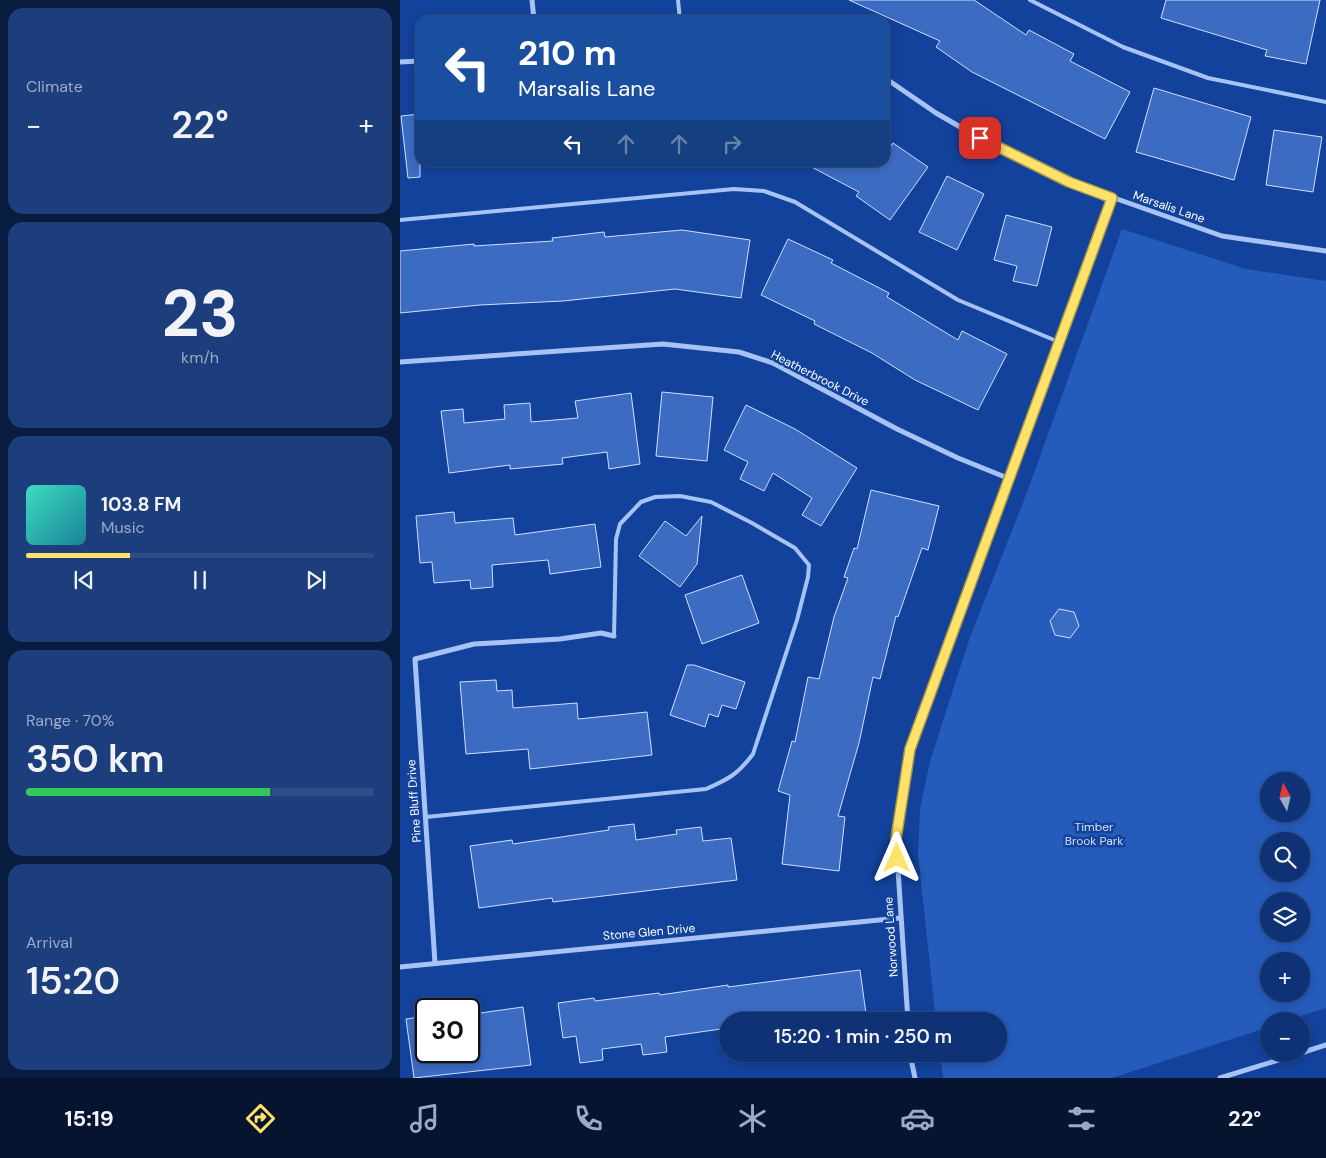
<!DOCTYPE html>
<meta charset="utf-8">
<style>
:root{--surface:#0e3275;--page:#1c3e7d;--text:#f1f3f6;--muted:#9baac5;--line:#2e4d87;--accent:#ffe26a}
body{margin:0;font-family:"DM Sans",sans-serif;background:var(--page);color:var(--text);height:100vh;display:flex;flex-direction:column;font-size:19px;white-space:nowrap}
*{box-sizing:border-box;margin:0}
p{font-size:16px;color:var(--muted)}
.icon{flex:none;width:28px;height:28px;fill:none;stroke:currentColor;stroke-width:2;stroke-linecap:round;stroke-linejoin:round}
.map{position:relative;flex:1;overflow:hidden}
.drawer{display:flex;flex-direction:column;gap:8px;padding:8px;background:#081c40;width:400px}
.drawer>*{flex:none}
.hud{position:absolute;left:15px;top:15px;width:475px;height:152px;border-radius:15px;box-shadow:0 2px 8px #0003,0 0 0 1px var(--line);background:#1a4fa0;color:#fff;overflow:hidden}
.needle{width:32px;rotate:352deg}
.buttons{position:absolute;left:860px;top:772px;display:grid;gap:10px}
.buttons a{display:grid;place-items:center;width:50px;height:50px;border-radius:50%;background:var(--surface);box-shadow:0 2px 8px #0003,0 0 0 1px var(--line);font-size:25px}
.speed{position:absolute;left:15px;top:998px;display:flex;gap:10px;font-size:25px;font-weight:700;text-align:center}
.speed>*{display:grid;place-content:center;width:65px;height:65px;border-radius:50%;background:var(--surface);box-shadow:0 2px 8px #0003,0 0 0 1px var(--line);line-height:1}
.speed .limit{border:2px solid #111;border-radius:8px;background:#fff;color:#111}
.pin{position:absolute;display:grid;place-items:center;width:42px;height:42px;color:#fff;margin:-21px;border-radius:10px;box-shadow:0 2px 8px #0006}
.me{position:absolute;width:55px;margin:-28px;rotate:0deg;stroke-linejoin:round;filter:drop-shadow(0 0 4px #0008)}
.turn{display:flex;align-items:center;gap:18px;height:105px;padding:0 20px;font-size:22px}
.turn .icon{width:65px;height:65px;stroke-width:2.5}
.turn b{display:block;font-size:35px;line-height:42px}
.lanes{display:flex;align-items:center;height:48px;padding:0 20px;background:#0003;justify-content:center;gap:25px;direction:ltr}
.lanes .off{opacity:.35}
.big{font-size:38px;font-weight:600;line-height:1.1}
.drawer .widget{flex:1;display:flex;flex-direction:column;justify-content:center;gap:8px;min-width:0;padding:0 18px;border-radius:15px;background:var(--page)}
.drawer .dial{align-items:center;gap:0}
.dial b{font-size:65px;line-height:1}
.song{display:flex;align-items:center;gap:15px}
.cover{width:60px;height:60px;border-radius:8px;background:linear-gradient(135deg,hsl(170 70% 55%),hsl(190 70% 35%))}
.played{height:5px;border-radius:2px;background:linear-gradient(90deg,var(--accent) 30%,var(--line) 30%)}
.keys{display:flex;justify-content:space-around;direction:ltr}
.heat{display:flex;justify-content:space-between;align-items:center;font-size:28px;direction:ltr}
.charge{height:8px;border-radius:4px;background:linear-gradient(90deg,#34c759 70%,var(--line) 0)}
.trip{position:absolute;left:319px;top:1012px;width:288px;height:50px;border-radius:25px;background:var(--surface);box-shadow:0 2px 8px #0003,0 0 0 1px var(--line);font-weight:600;line-height:50px;text-align:center}
.tabs{display:flex;height:80px;justify-content:space-around;align-items:center;background:#06142f;color:var(--muted)}
.tabs .icon{width:35px;height:35px}
.tabs .current{color:var(--accent)}
.tabs b{font-size:22px;color:var(--text)}
main{display:flex;flex:1;min-height:0}
.map>svg:first-child{display:block}
.green{fill:#255bba;fill-rule:evenodd}
.building{fill:#3c6bc2;stroke:#d0e0fd}
.lines{fill:none;stroke-linecap:round;stroke-linejoin:round}
.lane{stroke:#a7c3f4;stroke-width:4}
.street{stroke:#a7c3f4;stroke-width:5}
.route-casing{stroke:#a69345;stroke-width:12}
.route{stroke:#ffe26a;stroke-width:9}
.labels{text-anchor:middle;dominant-baseline:central;stroke-width:5;stroke-linejoin:round;paint-order:stroke}
.street-label{font-size:12px;fill:#fff;stroke:#13429c}
.park-label{font-size:12px;fill:#d0e0fd;stroke:#13429c}
</style>
<main>
<section class="drawer">
<div class="widget"><p>Climate</p>
<div class="heat"><a>−</a><b class="big">22°</b><a>+</a></div>
</div>
<div class="widget dial"><b>23</b><p>km/h</p></div>
<div class="widget">
<div class="song"><i class="cover"></i><div><b>103.8 FM</b><p>Music</p></div></div>
<div class="played"></div>
<div class="keys"><svg class="icon" aria-label="previous" viewBox="0 0 24 24"><path d="M18 5L8 12l10 7zM5 5v14"/></svg><svg class="icon" aria-label="pause" viewBox="0 0 24 24"><path d="M8 5v14M16 5v14"/></svg><svg class="icon" aria-label="next" viewBox="0 0 24 24"><path d="M6 5l10 7-10 7zM19 5v14"/></svg></div>
</div>
<div class="widget"><p>Range · 70%</p><b class="big">350 km</b><div class="charge"></div></div>
<div class="widget"><p>Arrival</p><b class="big">15:20</b></div>
</section>
<div class="map">
<svg width="926" height="1078" viewBox="0 0 926 1078">
<rect width="100%" height="100%" fill="#13429c"/>
<path class="green" d="M722 229 846 269 926 281V1008L885 1021H869V1027L712 1078H543L540 1054H598V1021H536L518 854 520 809 530 761 570 637 626 495ZM869 781H901V814H869ZM869 841H901V874H869ZM869 901H901V934H869ZM869 961H901V994H869Z"/>
<g class="building">
<polygon points="449,0 574,0 626,35 629,30 674,54 670,61 730,92 705,139 572,72 536,47 540,41"/>
<polygon points="766,0 920,0 906,64 865,56 867,50 761,18"/>
<polygon points="754,88 851,117 834,180 736,152"/>
<polygon points="20,114 20,177 8,178 1,116"/>
<polygon points="874,130 922,137 913,192 866,185"/>
<polygon points="493,143 528,167 490,220 456,196 459,192 402,162 485,162 485,155"/>
<polygon points="547,176 584,194 557,250 519,232"/>
<polygon points="606,215 652,227 637,286 613,281 617,266 594,260"/>
<polygon points="282,230 350,240 341,298 275,289 163,301 80,305 0,313 0,251 74,244 74,246 153,241 152,238 204,232 205,237"/>
<polygon points="388,239 433,260 431,263 489,293 487,297 558,340 562,331 607,354 578,410 515,380 472,353 414,324 415,321 361,295"/>
<polygon points="262,392 313,397 307,461 256,456"/>
<polygon points="231,393 240,464 209,469 207,452 162,458 163,464 110,469 110,465 49,473 41,411 63,409 64,423 105,419 104,405 130,403 131,422 178,418 175,401"/>
<polygon points="346,405 395,429 457,468 421,526 402,515 412,498 373,473 364,491 340,479 348,462 324,450"/>
<polygon points="471,490 539,506 528,550 522,548 498,617 496,616 480,679 473,677 459,743 438,816 445,817 439,871 382,864 390,795 378,791 392,741 395,742 408,677 419,679 434,617 448,578 444,577 454,548 457,549"/>
<polygon points="54,512 55,523 113,518 115,535 195,524 201,567 150,574 148,560 92,565 93,587 71,589 70,580 34,583 32,562 20,563 16,516"/>
<polygon points="302,516 297,564 280,587 239,556 265,521 286,536"/>
<polygon points="342,575 359,623 302,644 285,595"/>
<polygon points="659,609 674,612 679,626 670,638 655,635 650,621"/>
<polygon points="287,665 294,665 345,682 336,709 322,705 318,717 309,714 305,727 270,715"/>
<polygon points="96,680 97,691 112,690 113,708 177,703 178,719 247,712 252,755 130,769 128,749 66,754 60,682"/>
<polygon points="234,824 236,840 277,834 276,830 301,827 303,841 331,838 337,880 153,902 152,898 79,908 70,846 112,840 113,844 209,830 208,827"/>
<polygon points="460,970 467,1021 328,1021 328,1028 265,1037 267,1052 243,1055 241,1044 202,1049 203,1060 180,1063 176,1036 163,1038 158,1003 194,998 195,1001 259,993 260,995 328,985 328,987"/>
<polygon points="123,1007 131,1065 14,1078 6,1019 26,1016 26,1051 78,1051 73,1014"/>
</g>
<g class="lines">
<g class="lane">
<polyline points="278,0 280,20"/>
<polyline points="630,0 723,47 808,78 926,102"/>
<polyline points="0,220 334,189 364,191 395,202 558,300 659,342"/>
<path d="M26 817 306 789C329 779 338 774 353 754L397 620 408 577 409 565 395 548 352 523 311 502 280 496 255 497 241 502 220 524 216 539 214 636"/>
</g>
<g class="street">
<polyline points="132,0 134,20"/>
<polyline points="0,62 20,61"/>
<polyline points="485,78 536,113 595,147 669,182 822,236 926,251"/>
<polyline points="0,362 263,344 339,352 373,363 497,429 558,458 610,479"/>
<polyline points="35,963 15,659 74,644 160,639 201,633 214,636"/>
<polyline points="0,967 500,918"/>
<polyline points="508,1021 496,839 510,749 711,198"/>
<polyline points="901,1053 926,1045"/>
<polyline points="510,1054 515,1078"/>
<polyline points="820,1078 898,1054"/>
</g>
</g>
<g class="lines">
<g class="route-casing">
<polyline id="route" points="497,858 496,839 510,749 712,198 669,182 580,138"/>
</g>
<use href="#route" class="route"/>
</g>
<g class="labels">
<g class="street-label">
<text transform="translate(769 207) rotate(19)">Marsalis Lane</text>
<text transform="translate(420 378) rotate(27)">Heatherbrook Drive</text>
<text transform="translate(14 801) rotate(-94)">Pine Bluff Drive</text>
<text transform="translate(249 932) rotate(-5)">Stone Glen Drive</text>
<text transform="translate(491 937) rotate(-94)">Norwood Lane</text>
</g>
<g class="park-label">
<text x="694" y="827">Timber<tspan x="694" dy="14">Brook Park</tspan></text>
</g>
</g>
</svg>
<div class="buttons">
<a><svg class="needle" viewBox="-14 -14 28 28"><path d="M0-13l5 13h-10z" fill="#e53935"/><path d="M0 13l5-13h-10z" fill="#9baac5"/></svg></a>
<a><svg class="icon" aria-label="search" viewBox="0 0 24 24"><circle cx="10" cy="10" r="6"/><path d="M15 15l6 6"/></svg></a>
<a><svg class="icon" aria-label="layers" viewBox="0 0 24 24"><path d="M12 4l9 5-9 5-9-5zM3 14l9 5 9-5"/></svg></a>
<a>+</a>
<a>−</a>
</div>
<div class="speed"><div class="limit">30</div></div>
<div class="pin" style="left:580px;top:138px;background:#d93025"><svg class="icon" aria-label="arrive" viewBox="0 0 24 24"><path d="M6 21V4h12l-3 4 3 4H6"/></svg></div>
<svg class="me" style="left:497px;top:858px" viewBox="-20 -20 40 40"><path d="M0-17L14 15 0 8-14 15z" fill="#ffe26a" stroke="#fff" stroke-width="4"/></svg>
<div class="trip">15:20 · 1 min · 250 m</div>
<div class="hud">
<div class="turn"><svg class="icon" aria-label="left" viewBox="0 0 24 24"><path d="M17 20v-9H6M10 6l-5 5 5 5"/></svg><div><b>210 m</b>Marsalis Lane</div></div>
<div class="lanes"><svg class="icon" aria-label="left" viewBox="0 0 24 24"><path d="M17 20v-9H6M10 6l-5 5 5 5"/></svg><svg class="icon off" aria-label="ahead" viewBox="0 0 24 24"><path d="M12 20V5M6 11l6-6 6 6"/></svg><svg class="icon off" aria-label="ahead" viewBox="0 0 24 24"><path d="M12 20V5M6 11l6-6 6 6"/></svg><svg class="icon off" aria-label="right" viewBox="0 0 24 24"><path d="M7 20v-9h11M14 6l5 5-5 5"/></svg></div>
</div>
</div>
</main>
<nav class="tabs">
<b>15:19</b>
<svg class="icon current" aria-label="directions" viewBox="0 0 24 24"><path d="M12 3l9 9-9 9-9-9zM9 14v-3h6M13 9l2 2-2 2"/></svg>
<svg class="icon" aria-label="music" viewBox="0 0 24 24"><path d="M9 18V5l10-2v13"/><circle cx="6" cy="18" r="3"/><circle cx="16" cy="16" r="3"/></svg>
<svg class="icon" aria-label="phone" viewBox="0 0 24 24"><path d="M5 4h4l2 5-3 2q2 4 5 5l2-3 5 2v4C11 20 4 13 5 4z"/></svg>
<svg class="icon" aria-label="climate" viewBox="0 0 24 24"><path d="M12 3v18M4 7l16 10M4 17L20 7"/></svg>
<svg class="icon" aria-label="car" viewBox="0 0 24 24"><path d="M5 17H2v-5l4-1 3-4h7l3 4 3 1v5h-3M9 17h6M6 11h13"/><circle cx="7" cy="17" r="2"/><circle cx="17" cy="17" r="2"/></svg>
<svg class="icon" aria-label="filters" viewBox="0 0 24 24"><path d="M4 7h16M4 17h16"/><circle cx="9" cy="7" r="2"/><circle cx="15" cy="17" r="2"/></svg>
<b>22°</b>
</nav>
